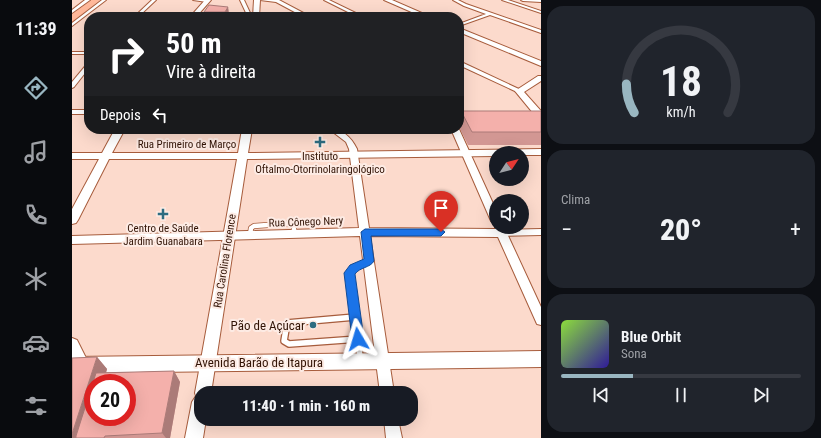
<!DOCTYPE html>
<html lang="pt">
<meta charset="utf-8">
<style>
:root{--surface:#171b24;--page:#20242c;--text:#f1f3f6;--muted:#9ea1a6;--line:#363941;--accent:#99b6c1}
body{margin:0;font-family:"Roboto Condensed",sans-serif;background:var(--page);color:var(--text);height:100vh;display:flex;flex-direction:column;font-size:15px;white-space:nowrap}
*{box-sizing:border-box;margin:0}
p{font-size:13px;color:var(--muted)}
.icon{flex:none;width:22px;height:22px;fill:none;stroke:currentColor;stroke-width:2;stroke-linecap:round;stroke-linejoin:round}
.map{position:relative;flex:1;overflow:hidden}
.details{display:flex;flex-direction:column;gap:6px;padding:6px;background:#0d0f14;width:280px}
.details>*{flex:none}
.top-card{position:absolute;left:12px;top:12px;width:380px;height:122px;border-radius:16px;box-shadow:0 4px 16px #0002;background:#202124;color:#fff;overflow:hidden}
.needle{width:26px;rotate:54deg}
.controls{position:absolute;left:417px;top:146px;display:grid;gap:8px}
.controls a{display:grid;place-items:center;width:40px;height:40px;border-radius:50%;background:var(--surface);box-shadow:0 4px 16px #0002;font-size:20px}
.speed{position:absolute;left:12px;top:374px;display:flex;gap:8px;font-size:20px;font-weight:700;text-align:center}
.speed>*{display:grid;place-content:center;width:52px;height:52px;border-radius:50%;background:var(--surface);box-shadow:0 4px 16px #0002;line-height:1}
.speed .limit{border:6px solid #d22;background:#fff;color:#111}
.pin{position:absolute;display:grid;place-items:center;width:34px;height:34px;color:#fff;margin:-41px -17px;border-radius:50% 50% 50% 0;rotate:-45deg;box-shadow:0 0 4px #0007}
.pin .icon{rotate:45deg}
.me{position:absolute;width:44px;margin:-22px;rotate:353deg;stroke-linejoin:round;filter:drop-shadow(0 0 3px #0008)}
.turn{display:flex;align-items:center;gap:14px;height:84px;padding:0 16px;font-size:18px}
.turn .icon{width:52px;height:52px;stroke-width:2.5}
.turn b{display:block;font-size:28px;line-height:34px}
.then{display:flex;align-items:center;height:38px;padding:0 16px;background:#0003;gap:8px;font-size:15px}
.big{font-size:30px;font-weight:800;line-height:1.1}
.details .widget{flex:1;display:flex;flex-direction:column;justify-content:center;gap:6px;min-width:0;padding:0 14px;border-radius:16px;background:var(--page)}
.details .dial{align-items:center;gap:0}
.dial svg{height:104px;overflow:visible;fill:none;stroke:var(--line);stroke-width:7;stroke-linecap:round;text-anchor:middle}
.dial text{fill:var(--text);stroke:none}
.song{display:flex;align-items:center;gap:12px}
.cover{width:48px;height:48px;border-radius:6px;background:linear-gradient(135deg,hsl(90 70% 55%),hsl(250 70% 35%))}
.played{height:4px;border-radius:2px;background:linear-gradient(90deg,var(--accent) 30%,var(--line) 30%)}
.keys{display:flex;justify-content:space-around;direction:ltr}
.heat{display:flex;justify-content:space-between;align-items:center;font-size:22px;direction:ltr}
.trip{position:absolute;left:122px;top:386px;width:224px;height:40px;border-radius:16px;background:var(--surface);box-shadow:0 4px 16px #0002;font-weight:800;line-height:40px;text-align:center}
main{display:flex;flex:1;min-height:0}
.tabs{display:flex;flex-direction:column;width:72px;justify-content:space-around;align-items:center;background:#090b0e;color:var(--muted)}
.tabs .icon{width:28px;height:28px}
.tabs .on{color:var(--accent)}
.tabs b{font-size:18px;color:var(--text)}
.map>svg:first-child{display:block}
.green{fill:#ffb89a}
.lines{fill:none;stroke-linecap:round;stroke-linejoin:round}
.service-far1-casing{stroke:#a75c3c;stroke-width:6}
.service-casing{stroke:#a75c3c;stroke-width:8}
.minor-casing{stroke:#a75c3c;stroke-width:2}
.tertiary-casing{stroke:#a75c3c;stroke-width:2}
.secondary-casing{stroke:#a75c3c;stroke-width:2}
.primary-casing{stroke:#a75c3c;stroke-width:2}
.service-far1{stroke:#fff;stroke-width:4.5}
.service{stroke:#fff;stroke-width:5.5}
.minor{fill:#fff;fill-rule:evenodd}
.tertiary{fill:#fff;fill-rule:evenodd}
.secondary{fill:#fff;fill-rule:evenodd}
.primary{fill:#fff;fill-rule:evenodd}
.wall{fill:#d29793}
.shaded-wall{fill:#ab7b78}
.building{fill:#f4b0ab;stroke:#ab7b78;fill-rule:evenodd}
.route{fill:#1a73e8;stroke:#114b97}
.poi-dot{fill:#2d6c81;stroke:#fdebe4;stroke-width:1.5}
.labels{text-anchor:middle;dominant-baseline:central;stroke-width:4;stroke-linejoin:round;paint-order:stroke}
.street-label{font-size:11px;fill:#321406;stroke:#fdebe4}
.poi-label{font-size:11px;fill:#321406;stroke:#fdebe4}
.near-poi-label{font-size:13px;fill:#321406;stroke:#fdebe4;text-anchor:end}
.near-street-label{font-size:13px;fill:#321406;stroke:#fdebe4}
</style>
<main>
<nav class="tabs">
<b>11:39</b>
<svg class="icon on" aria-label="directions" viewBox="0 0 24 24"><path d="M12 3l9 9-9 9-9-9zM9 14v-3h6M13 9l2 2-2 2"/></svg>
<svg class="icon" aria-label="music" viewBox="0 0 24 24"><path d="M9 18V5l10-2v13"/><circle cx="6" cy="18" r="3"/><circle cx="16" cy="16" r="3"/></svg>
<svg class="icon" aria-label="phone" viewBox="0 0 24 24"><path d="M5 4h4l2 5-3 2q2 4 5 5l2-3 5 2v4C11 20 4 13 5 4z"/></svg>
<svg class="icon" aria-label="climate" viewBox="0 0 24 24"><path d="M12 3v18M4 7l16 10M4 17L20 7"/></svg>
<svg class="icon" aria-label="car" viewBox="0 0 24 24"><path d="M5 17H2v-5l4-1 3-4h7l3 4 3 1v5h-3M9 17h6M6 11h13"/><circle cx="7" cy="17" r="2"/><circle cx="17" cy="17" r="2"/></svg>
<svg class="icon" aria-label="filters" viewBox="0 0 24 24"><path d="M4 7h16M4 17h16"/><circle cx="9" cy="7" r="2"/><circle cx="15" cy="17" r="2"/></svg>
</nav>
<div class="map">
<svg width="469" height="438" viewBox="0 0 469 438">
<rect width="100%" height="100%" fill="#fcdacc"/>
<polygon class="green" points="19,0 28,0 0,23 0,14"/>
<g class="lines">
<g class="service-far1-casing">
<g id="service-far1">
<polyline points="178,235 179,228 182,226 222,223 222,233"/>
<polyline points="282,308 278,273 282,267 296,262"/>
</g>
</g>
<g class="service-casing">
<g id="service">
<polyline points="282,307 288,357"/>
<polyline points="283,317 215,323 212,341 217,344 286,339"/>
</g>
</g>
<g class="minor-casing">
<g id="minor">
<polygon points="13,0 18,0 0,13 0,10"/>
<polygon points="30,0 34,0 0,26 0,23"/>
<polygon points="80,0 84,0 66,17 62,17"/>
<polygon points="121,0 136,0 137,1 135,2"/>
<polygon points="168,0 172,0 180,17 176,17"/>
<polygon points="252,0 257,0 292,17 287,17 281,15 274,17 268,17 278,13"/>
<polygon points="381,0 386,0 394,4 469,30 469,33 418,15 387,26 387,24 414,14 392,6"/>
<polygon points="430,0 436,0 469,11 469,13"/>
<polygon points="449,0 469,0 469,2 451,1"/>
<rect x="0" y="52" width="17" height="2"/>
<polygon points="387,61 449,90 450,91 445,92 387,65"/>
<polygon points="17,63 17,68 2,87 0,88 0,82 15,64"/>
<rect x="0" y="110" width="17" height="4"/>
<polygon points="469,229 469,235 429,236 426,235 425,233 426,231 429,230"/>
</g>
</g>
<g class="tertiary-casing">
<g id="tertiary">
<polygon points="188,0 207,0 239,17 232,17 204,2"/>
<path d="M257 129C271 129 279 137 285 149L297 228 423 229V224L419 221 379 129H387L424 210V227H432L469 307V325L465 324 426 237 298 236 322 393H308L288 236 0 244V236L287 228 277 149 274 142Z"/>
<polygon points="312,419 326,419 330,438 314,438"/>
</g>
</g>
<g class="secondary-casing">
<g id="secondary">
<polygon points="133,0 139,0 124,17 118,17"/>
<polygon points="182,0 188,0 187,17 181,17"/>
<polygon points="312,0 320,0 359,17 351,17"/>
<polygon points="387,28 469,61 469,66 387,32"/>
<polygon points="466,76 469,76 469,81 452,92 469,111 469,120 466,119 443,91"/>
<polygon points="43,129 53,129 40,153 166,153 170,129 180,129 176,153 469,149 469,155 450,155 450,153 424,153 424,156 175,159 139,393 129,393 129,419 134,419 131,438 113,438 120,402 124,396 123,393 165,159 37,159 6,220 4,223 0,224 0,209 27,159 0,159 0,153 30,153"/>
<polygon points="0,338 5,340 17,364 15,369 9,372 3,369 0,362"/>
</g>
</g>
<g class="primary-casing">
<polygon id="primary" points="469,351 469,367 0,373 0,357"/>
</g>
<use href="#service-far1" class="service-far1"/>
<use href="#service" class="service"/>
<use href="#minor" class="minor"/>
<use href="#tertiary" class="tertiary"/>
<use href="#secondary" class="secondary"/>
<use href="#primary" class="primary"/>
</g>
<g class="wall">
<polygon points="156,7 157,15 156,17 133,17 132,12"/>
<polygon points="389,111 469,111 469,145 396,145 387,127 387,119"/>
<polygon points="25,357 35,369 34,373 102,371 108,382 98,438 0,438"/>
</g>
<g class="shaded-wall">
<polygon points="156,7 157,15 156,17 154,17 153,12"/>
<polygon points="25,357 35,369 13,438 0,438 0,434"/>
<polygon points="102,371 108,382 98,438 94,438 90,433"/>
</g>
<g class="building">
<polygon points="137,5 156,7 153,12 132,12"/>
<polygon points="389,111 469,111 469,132 400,132"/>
<polygon points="25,357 0,434 0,358"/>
<path d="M102 371 90 433 33 436 32 438H4V436L24 373ZM21 383H55V417H21Z"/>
</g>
<path class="route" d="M293 229H369L373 232 369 236H299L302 261C298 268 288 267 283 274L292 339 290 343 286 344 282 343 280 339 272 273 278 265 292 259 289 232Z"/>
<g class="poi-dot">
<path d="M246 136h4v4h4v4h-4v4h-4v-4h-4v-4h4z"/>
<path d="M89 208h4v4h4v4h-4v4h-4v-4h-4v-4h4z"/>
<circle cx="241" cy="325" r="4"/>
</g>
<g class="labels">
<g class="street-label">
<text x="115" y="144">Rua Primeiro de Março</text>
<text transform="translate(234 222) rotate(-2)">Rua Cônego Nery</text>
<text transform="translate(153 261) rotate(-81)">Rua Carolina Florence</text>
</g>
<g class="poi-label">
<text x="248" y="156">Instituto<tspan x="248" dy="13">Oftalmo-Otorrinolaringológico</tspan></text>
<text x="91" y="228">Centro de Saúde<tspan x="91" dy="13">Jardim Guanabara</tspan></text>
</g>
<g class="near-poi-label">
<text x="233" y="325">Pão de Açúcar</text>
</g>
<g class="near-street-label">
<text x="187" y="362">Avenida Barão de Itapura</text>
</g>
</g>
</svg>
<div class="controls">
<a><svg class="needle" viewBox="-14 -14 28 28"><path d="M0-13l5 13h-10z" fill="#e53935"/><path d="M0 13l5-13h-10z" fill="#9ea1a6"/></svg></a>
<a><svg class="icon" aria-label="sound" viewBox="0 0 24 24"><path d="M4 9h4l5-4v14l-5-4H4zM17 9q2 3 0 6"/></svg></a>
</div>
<div class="speed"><div class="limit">20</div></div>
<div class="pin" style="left:369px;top:232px;background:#d93025"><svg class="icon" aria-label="arrive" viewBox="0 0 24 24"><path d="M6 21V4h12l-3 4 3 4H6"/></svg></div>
<svg class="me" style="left:286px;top:339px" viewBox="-20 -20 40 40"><path d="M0-17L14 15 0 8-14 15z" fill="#1a73e8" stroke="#fff" stroke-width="4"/></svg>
<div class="trip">11:40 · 1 min · 160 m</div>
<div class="top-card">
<div class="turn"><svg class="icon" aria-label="right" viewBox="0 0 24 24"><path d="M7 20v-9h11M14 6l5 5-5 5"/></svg><div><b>50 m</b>Vire à direita</div></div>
<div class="then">Depois<svg class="icon" aria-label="left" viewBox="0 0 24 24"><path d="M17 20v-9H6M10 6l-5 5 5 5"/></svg></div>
</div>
</div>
<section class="details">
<div class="widget dial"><svg viewBox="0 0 100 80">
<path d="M14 69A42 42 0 1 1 86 69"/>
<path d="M14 69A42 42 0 0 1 8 47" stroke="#99b6c1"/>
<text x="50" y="56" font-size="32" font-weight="700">18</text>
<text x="50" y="72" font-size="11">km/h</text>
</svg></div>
<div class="widget"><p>Clima</p>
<div class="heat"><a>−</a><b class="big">20°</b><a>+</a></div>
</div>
<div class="widget">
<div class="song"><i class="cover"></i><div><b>Blue Orbit</b><p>Sona</p></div></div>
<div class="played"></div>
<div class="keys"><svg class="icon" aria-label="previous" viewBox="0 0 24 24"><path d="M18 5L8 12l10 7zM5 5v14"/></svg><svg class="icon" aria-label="pause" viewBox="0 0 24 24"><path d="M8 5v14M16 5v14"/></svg><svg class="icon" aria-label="next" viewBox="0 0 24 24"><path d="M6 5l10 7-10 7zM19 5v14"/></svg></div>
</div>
</section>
</main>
